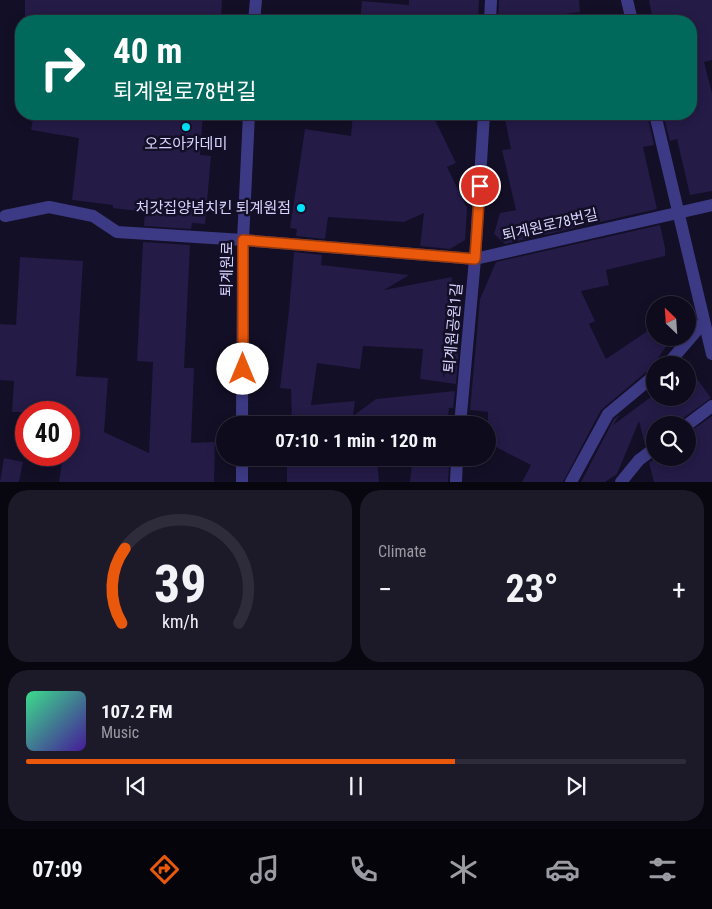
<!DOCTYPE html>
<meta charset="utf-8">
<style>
:root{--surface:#0e0b1c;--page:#1c1929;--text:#f1f3f6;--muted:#9b9ba3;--line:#2e2b3b;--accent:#ea580c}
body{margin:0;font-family:"Roboto Condensed","Noto Sans KR",sans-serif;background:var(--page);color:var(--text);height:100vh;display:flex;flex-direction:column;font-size:19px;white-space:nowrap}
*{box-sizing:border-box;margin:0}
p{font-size:16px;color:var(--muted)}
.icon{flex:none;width:28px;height:28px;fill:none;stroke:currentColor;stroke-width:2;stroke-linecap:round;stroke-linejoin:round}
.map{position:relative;height:482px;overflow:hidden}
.panel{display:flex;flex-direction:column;gap:8px;padding:8px;background:#08060f;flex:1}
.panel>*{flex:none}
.hud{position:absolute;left:15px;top:15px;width:682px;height:105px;border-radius:20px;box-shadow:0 2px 12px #0003,0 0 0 1px var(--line);background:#00695c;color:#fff;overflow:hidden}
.needle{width:32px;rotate:335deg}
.fabs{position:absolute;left:646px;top:296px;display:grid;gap:10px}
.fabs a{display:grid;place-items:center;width:50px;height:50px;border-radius:50%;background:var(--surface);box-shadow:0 2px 12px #0003,0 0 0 1px var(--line);font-size:25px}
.speed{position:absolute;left:15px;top:401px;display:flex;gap:10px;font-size:25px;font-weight:700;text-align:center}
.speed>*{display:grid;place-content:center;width:65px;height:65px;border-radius:50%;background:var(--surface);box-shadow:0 2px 12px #0003,0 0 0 1px var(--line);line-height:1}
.speed .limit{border:8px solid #d22;background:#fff;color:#111}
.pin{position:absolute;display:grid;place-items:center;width:42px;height:42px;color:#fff;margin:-21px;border:2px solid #fff;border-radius:50%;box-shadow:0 1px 5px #0007}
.me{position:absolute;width:55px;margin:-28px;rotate:0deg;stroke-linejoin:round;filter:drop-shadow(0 0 4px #0008)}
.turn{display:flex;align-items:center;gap:18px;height:105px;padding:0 15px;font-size:22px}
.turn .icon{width:65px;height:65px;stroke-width:2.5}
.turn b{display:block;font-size:35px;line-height:42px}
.big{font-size:38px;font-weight:700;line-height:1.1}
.panel .tile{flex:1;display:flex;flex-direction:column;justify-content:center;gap:8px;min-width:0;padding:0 18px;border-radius:20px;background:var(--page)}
.panel .dial{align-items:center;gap:0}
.dial svg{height:130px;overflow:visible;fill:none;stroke:var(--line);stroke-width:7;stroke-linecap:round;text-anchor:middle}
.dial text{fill:var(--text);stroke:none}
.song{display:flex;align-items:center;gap:15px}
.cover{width:60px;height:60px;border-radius:8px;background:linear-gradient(135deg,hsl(150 70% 55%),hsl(260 70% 35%))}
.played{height:5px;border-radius:2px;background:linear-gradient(90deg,var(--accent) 65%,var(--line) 65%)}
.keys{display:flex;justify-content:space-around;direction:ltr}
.heat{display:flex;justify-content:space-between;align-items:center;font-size:28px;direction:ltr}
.panel .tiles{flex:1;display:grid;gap:8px;grid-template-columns:1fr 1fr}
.tile:last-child{grid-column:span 2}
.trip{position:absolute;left:216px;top:416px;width:280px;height:50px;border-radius:25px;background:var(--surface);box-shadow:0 2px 12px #0003,0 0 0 1px var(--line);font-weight:700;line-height:50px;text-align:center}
.dock{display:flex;height:80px;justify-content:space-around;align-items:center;background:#06040b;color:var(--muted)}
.dock .icon{width:35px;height:35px}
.dock .active{color:var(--accent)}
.dock b{font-size:22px;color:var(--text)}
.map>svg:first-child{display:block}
.building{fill:#241b47}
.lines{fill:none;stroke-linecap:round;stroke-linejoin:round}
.minor{stroke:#3d3a85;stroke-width:12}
.route-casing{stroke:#983908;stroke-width:12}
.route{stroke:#ea580c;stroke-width:9}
.poi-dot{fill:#00e5ff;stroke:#130f26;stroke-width:2}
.labels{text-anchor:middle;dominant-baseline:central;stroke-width:5;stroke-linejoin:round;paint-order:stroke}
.poi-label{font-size:15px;fill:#d9d4ff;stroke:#130f26}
.street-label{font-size:15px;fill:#d9d4ff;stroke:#130f26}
</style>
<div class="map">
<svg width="712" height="482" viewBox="0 0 712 482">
<rect width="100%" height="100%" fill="#130f26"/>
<g class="building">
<polygon points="25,0 222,0 221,21 82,21 82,18 25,17"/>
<polygon points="409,0 479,0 478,21 360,21 362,1 409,5"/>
<polygon points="499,0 579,0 580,12 542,17 543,21 498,21"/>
<polygon points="649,0 712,0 712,60 704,62 712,93 712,191 690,195 677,139 670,141 663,114 691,114 691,21 653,21"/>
<polygon points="34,114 203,114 200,155 211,156 205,224 192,223 191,229 144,226 145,212 113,208 113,205 72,200 79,138 31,130"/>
<polygon points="353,114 432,114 456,163 447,167 467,208 465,240 450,249 420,246 424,213 404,222 328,217 325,239 296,236 297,229 290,228 305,129 351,136"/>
<polygon points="504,114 535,114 536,119 563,114 647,114 654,145 643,147 657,209 505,244 494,234 500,213 516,210 502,150 511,149"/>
<polygon points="660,225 665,248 665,256 606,270 609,285 581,291 595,321 589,324 606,359 655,326 655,338 672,338 651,368 601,410 563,482 522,482 531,465 492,445 491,425 488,425 488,412 470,410 480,299 496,262"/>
<polygon points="143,242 190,245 184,368 194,368 191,443 215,442 214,482 59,482 63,455 69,455 69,412 12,412 14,381 0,380 0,324 16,325 20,257 83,261 76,376 108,378 104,432 149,453 153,362 137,361"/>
<polygon points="294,252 322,255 321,265 409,275 384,290 452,277 443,378 459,344 456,384 420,379 423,349 363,346 360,369 317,363 311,405 355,401 353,416 376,399 455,391 453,408 449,408 447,425 292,425 291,389 280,388 289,311"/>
<polygon points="688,372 692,372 711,398 682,419 679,425 655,425 655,440 645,445 639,421 617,474 605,482 581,482 614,419 620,414 613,425 655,394 655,398 688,398"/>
<polygon points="712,416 712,482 654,482 649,463 656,458 688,458 688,433"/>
<polygon points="4,458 23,462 19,482 0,482"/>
<polygon points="292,458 332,458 333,464 377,460 379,482 287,482 287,459 292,459"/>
<polygon points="412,463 449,466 448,482 410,482"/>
</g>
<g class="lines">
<g class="minor">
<polyline points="627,0 632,21"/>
<polyline points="254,21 256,0"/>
<polyline points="490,21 491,0"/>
<polyline points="655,114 712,354"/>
<polyline points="5,216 49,207 93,216 117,232 243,240 475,259 712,205"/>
<polyline points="667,365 704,322"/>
<polyline points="242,425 243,240 249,114"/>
<polyline points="460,425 475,259 484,114"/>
<polyline points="687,425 712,406"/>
<polyline points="242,482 242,458"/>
<polyline points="456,482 457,458"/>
<polyline points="571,482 608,414 655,375"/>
<polyline points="621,482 639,460 655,448"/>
</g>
</g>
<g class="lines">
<g class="route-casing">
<polyline id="route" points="243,369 243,240 475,259 480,186"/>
</g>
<use href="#route" class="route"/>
</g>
<g class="poi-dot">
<circle cx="186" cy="127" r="5"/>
<circle cx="301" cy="208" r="5"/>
</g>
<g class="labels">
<g class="poi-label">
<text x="186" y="144">오즈아카데미</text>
<text x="291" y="208" text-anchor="end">처갓집양념치킨 퇴계원점</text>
</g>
<g class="street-label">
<text transform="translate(550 225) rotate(-13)">퇴계원로78번길</text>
<text transform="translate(227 269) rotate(-89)">퇴계원로</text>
<text transform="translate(453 328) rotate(-85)">퇴계원공원1길</text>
</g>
</g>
</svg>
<div class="fabs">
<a><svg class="needle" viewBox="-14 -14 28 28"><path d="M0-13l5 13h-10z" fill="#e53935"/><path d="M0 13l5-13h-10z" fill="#9b9ba3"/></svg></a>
<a><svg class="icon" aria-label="sound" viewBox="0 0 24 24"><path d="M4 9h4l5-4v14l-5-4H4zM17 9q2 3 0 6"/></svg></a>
<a><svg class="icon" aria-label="search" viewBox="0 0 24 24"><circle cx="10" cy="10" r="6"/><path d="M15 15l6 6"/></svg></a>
</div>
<div class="speed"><div class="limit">40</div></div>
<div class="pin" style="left:480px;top:186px;background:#d93025"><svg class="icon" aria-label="arrive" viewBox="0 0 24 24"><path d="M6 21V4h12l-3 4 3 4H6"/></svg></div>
<svg class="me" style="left:243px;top:369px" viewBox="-20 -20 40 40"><circle r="19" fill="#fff"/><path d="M0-13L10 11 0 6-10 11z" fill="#ea580c"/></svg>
<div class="trip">07:10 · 1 min · 120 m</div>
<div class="hud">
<div class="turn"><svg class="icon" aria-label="right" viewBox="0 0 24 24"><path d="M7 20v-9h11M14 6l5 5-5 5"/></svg><div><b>40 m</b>퇴계원로78번길</div></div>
</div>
</div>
<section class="panel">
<div class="tiles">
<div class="tile dial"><svg viewBox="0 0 100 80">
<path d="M14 69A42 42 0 1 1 86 69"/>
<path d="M14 69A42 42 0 0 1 16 23" stroke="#ea580c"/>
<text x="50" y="56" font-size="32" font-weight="700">39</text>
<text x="50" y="72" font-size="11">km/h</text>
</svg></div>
<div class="tile"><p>Climate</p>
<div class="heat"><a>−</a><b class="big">23°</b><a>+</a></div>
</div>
<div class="tile">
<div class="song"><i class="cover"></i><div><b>107.2 FM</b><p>Music</p></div></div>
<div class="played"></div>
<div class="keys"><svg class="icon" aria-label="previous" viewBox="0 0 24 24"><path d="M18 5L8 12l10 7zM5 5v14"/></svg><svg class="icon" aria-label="pause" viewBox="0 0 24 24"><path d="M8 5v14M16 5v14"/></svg><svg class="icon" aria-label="next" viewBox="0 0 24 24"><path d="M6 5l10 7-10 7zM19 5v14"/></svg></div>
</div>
</div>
</section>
<nav class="dock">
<b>07:09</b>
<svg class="icon active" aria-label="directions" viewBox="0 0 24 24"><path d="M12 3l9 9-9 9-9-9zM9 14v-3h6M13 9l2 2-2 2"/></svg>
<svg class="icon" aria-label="music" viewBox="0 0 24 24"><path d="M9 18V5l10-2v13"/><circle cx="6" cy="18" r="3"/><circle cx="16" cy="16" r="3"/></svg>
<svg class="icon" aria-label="phone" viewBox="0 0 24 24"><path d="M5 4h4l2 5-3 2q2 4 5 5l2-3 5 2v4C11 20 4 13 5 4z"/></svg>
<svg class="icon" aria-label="climate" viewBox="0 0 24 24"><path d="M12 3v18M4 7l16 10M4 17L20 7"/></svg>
<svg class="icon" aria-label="car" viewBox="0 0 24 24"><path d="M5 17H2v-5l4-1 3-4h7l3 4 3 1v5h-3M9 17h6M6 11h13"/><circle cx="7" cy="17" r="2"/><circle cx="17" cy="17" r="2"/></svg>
<svg class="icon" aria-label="filters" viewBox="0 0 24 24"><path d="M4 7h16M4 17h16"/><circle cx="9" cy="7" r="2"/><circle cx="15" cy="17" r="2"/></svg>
</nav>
